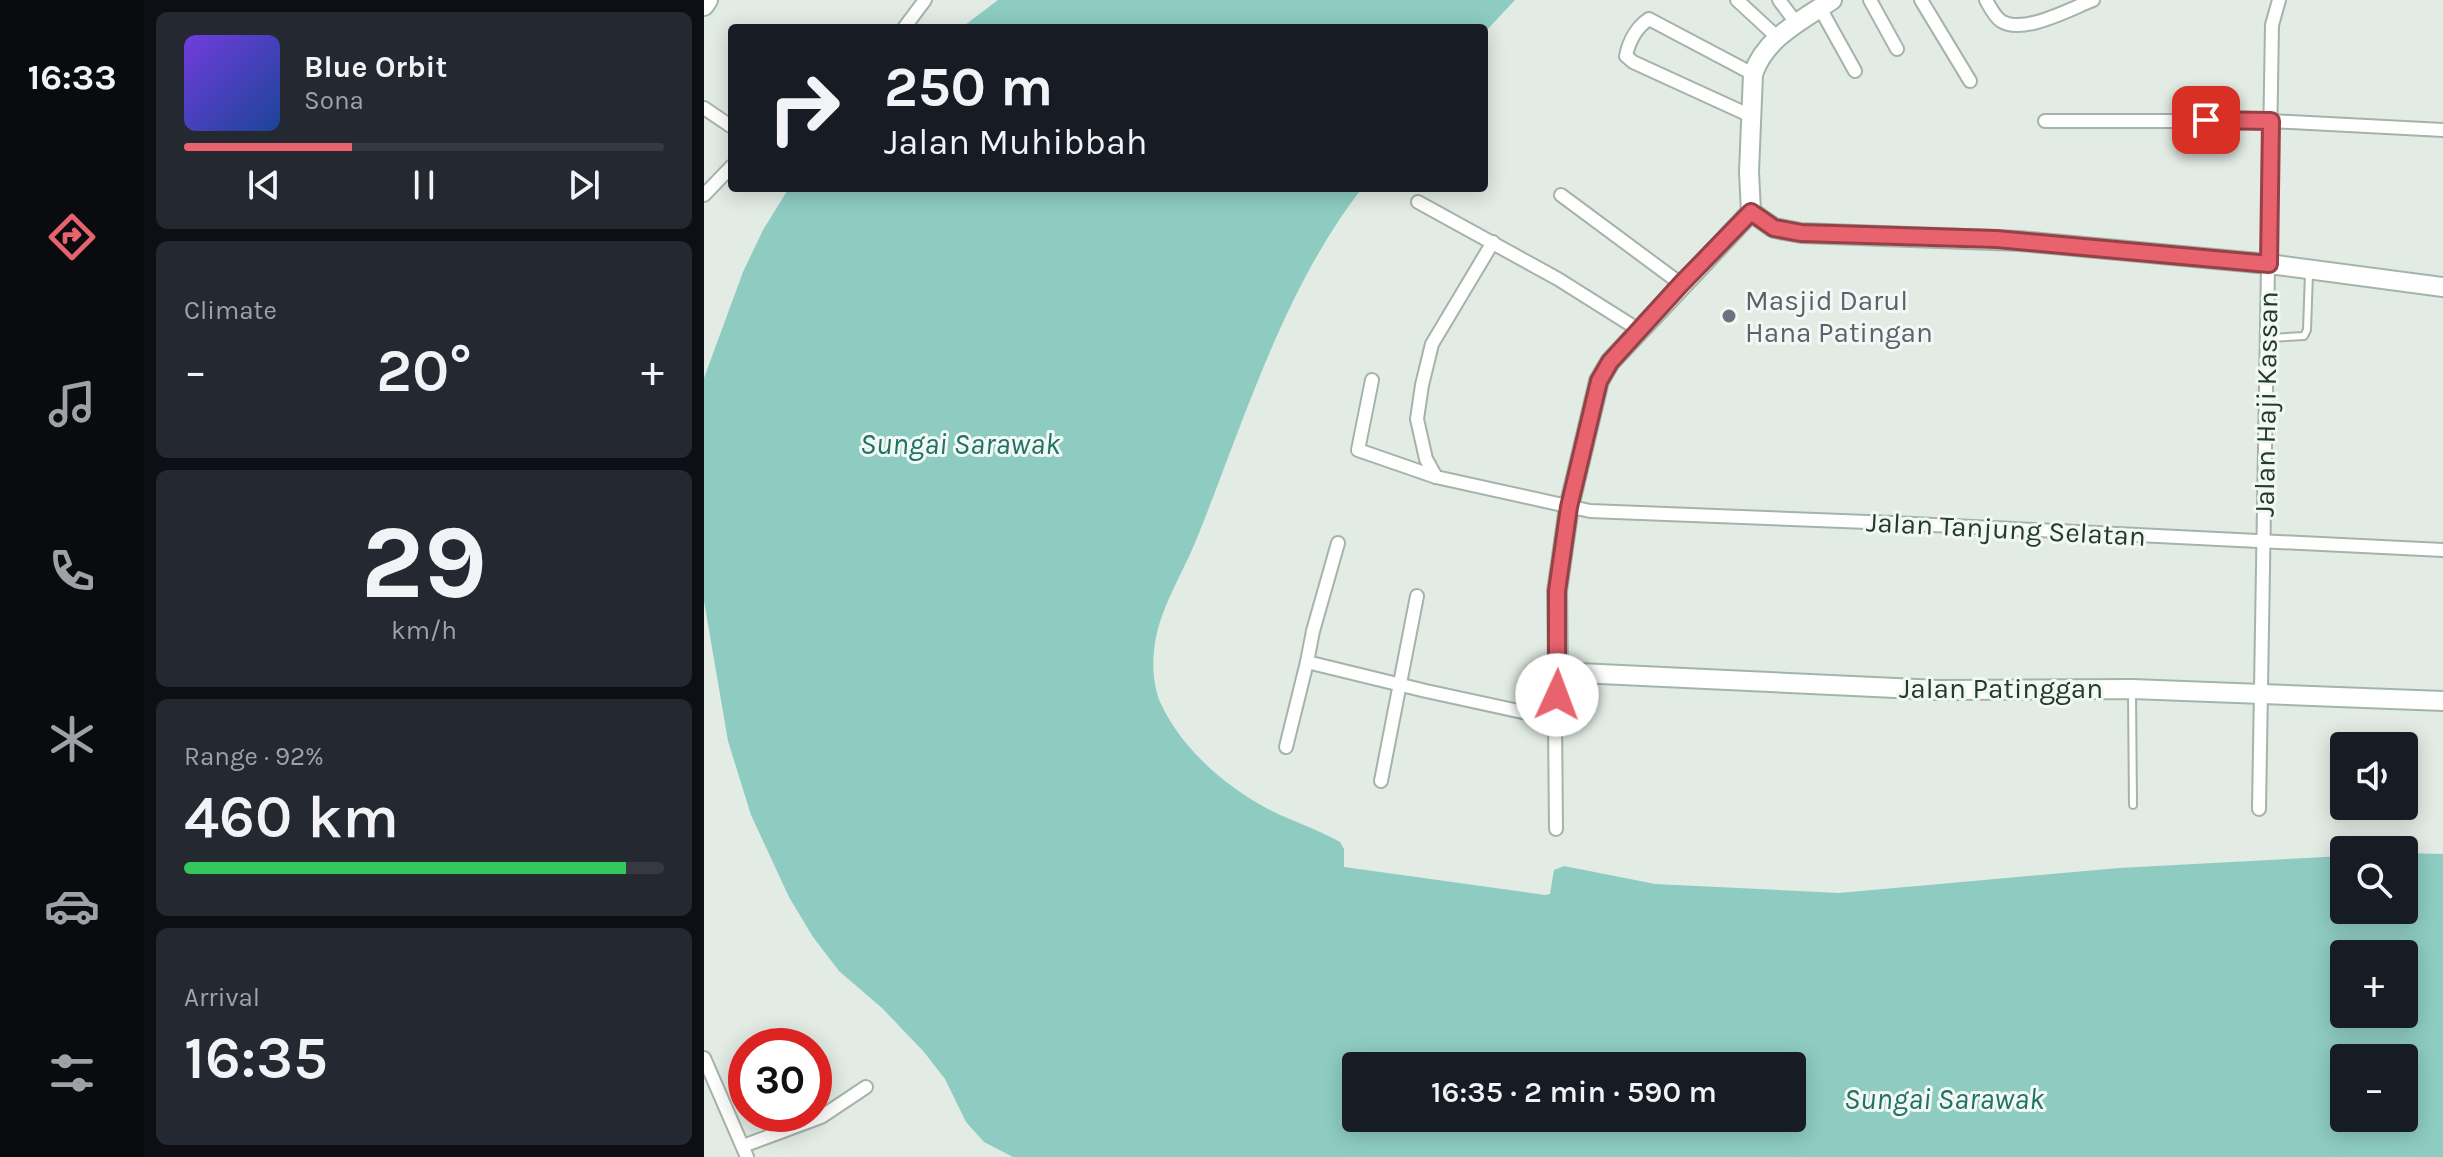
<!DOCTYPE html>
<meta charset="utf-8">
<style>
:root{--surface:#171b24;--page:#242831;--text:#f1f3f6;--muted:#9ea1a6;--line:#363941;--accent:#e8636d}
body{margin:0;font-family:Karla,sans-serif;background:var(--page);color:var(--text);height:100vh;display:flex;flex-direction:column;font-size:30px;white-space:nowrap}
*{box-sizing:border-box;margin:0}
p{font-size:26px;color:var(--muted)}
.icon{flex:none;width:44px;height:44px;fill:none;stroke:currentColor;stroke-width:2;stroke-linecap:round;stroke-linejoin:round}
.map{position:relative;flex:1;overflow:hidden}
.side{display:flex;flex-direction:column;gap:12px;padding:12px;background:#0d0f14;width:560px}
.side>*{flex:none}
.top-card{position:absolute;left:24px;top:24px;width:760px;height:168px;border-radius:8px;box-shadow:0 4px 20px #0003;background:#171b24;color:var(--text);overflow:hidden}
.tools{position:absolute;left:1626px;top:732px;display:grid;gap:16px}
.tools a{display:grid;place-items:center;width:88px;height:88px;border-radius:8px;background:var(--surface);box-shadow:0 4px 20px #0003;font-size:40px}
.speed{position:absolute;left:24px;top:1028px;display:flex;gap:16px;font-size:40px;font-weight:700;text-align:center}
.speed>*{display:grid;place-content:center;width:104px;height:104px;border-radius:50%;background:var(--surface);box-shadow:0 4px 20px #0003;line-height:1}
.speed .limit{border:12px solid #d22;background:#fff;color:#111}
.pin{position:absolute;display:grid;place-items:center;width:68px;height:68px;color:#fff;margin:-34px;border-radius:16px;box-shadow:0 4px 12px #0006}
.me{position:absolute;width:88px;margin:-44px;rotate:2deg;stroke-linejoin:round;filter:drop-shadow(0 0 6px #0008)}
.turn{display:flex;align-items:center;gap:28px;height:168px;padding:0 24px;font-size:36px}
.turn .icon{width:104px;height:104px;stroke-width:2.5}
.turn b{display:block;font-size:56px;line-height:68px}
.big{font-size:60px;font-weight:600;line-height:1.1}
.side .tile{flex:1;display:flex;flex-direction:column;justify-content:center;gap:12px;min-width:0;padding:0 28px;border-radius:12px;background:var(--page)}
.side .dial{align-items:center;gap:0}
.dial b{font-size:104px;line-height:1}
.song{display:flex;align-items:center;gap:24px}
.cover{width:96px;height:96px;border-radius:12px;background:linear-gradient(135deg,hsl(260 70% 55%),hsl(220 70% 35%))}
.played{height:8px;border-radius:4px;background:linear-gradient(90deg,var(--accent) 35%,var(--line) 35%)}
.keys{display:flex;justify-content:space-around;direction:ltr}
.heat{display:flex;justify-content:space-between;align-items:center;font-size:44px;direction:ltr}
.charge{height:12px;border-radius:6px;background:linear-gradient(90deg,#34c759 92%,var(--line) 0)}
.trip{position:absolute;left:638px;top:1052px;width:464px;height:80px;border-radius:8px;background:var(--surface);box-shadow:0 4px 20px #0003;font-weight:600;line-height:80px;text-align:center}
main{display:flex;flex:1;min-height:0}
.tabs{display:flex;flex-direction:column;width:144px;justify-content:space-around;align-items:center;background:#090b0e;color:var(--muted)}
.tabs .icon{width:56px;height:56px}
.tabs .active{color:var(--accent)}
.tabs b{font-size:36px;color:var(--text)}
.map>svg:first-child{display:block}
.water{fill:#8eccc2;fill-rule:evenodd}
.lines{fill:none;stroke-linecap:round;stroke-linejoin:round}
.lane-casing{stroke:#a5b3a9;stroke-width:10}
.street-casing{stroke:#a5b3a9;stroke-width:16}
.secondary-casing{stroke:#a1b6a8;stroke-width:22}
.lane{stroke:#fff;stroke-width:6}
.street{stroke:#fff;stroke-width:12}
.secondary{stroke:#fff;stroke-width:18}
.route-casing{stroke:#974047;stroke-width:20}
.route{stroke:#e8636d;stroke-width:14}
.worship-dot{fill:#6b7280;stroke:#f2f8f3;stroke-width:3}
.labels{text-anchor:middle;dominant-baseline:central;stroke-width:6;stroke-linejoin:round;paint-order:stroke}
.worship-label{font-size:28px;fill:#5b616d;stroke:#f2f8f3;text-anchor:start}
.street-label{font-size:28px;fill:#233b2d;stroke:#f2f8f3}
.water-label{font-size:30px;font-style:italic;fill:#217266;stroke:#f2f8f3}
</style>
<main>
<nav class="tabs">
<b>16:33</b>
<svg class="icon active" aria-label="directions" viewBox="0 0 24 24"><path d="M12 3l9 9-9 9-9-9zM9 14v-3h6M13 9l2 2-2 2"/></svg>
<svg class="icon" aria-label="music" viewBox="0 0 24 24"><path d="M9 18V5l10-2v13"/><circle cx="6" cy="18" r="3"/><circle cx="16" cy="16" r="3"/></svg>
<svg class="icon" aria-label="phone" viewBox="0 0 24 24"><path d="M5 4h4l2 5-3 2q2 4 5 5l2-3 5 2v4C11 20 4 13 5 4z"/></svg>
<svg class="icon" aria-label="climate" viewBox="0 0 24 24"><path d="M12 3v18M4 7l16 10M4 17L20 7"/></svg>
<svg class="icon" aria-label="car" viewBox="0 0 24 24"><path d="M5 17H2v-5l4-1 3-4h7l3 4 3 1v5h-3M9 17h6M6 11h13"/><circle cx="7" cy="17" r="2"/><circle cx="17" cy="17" r="2"/></svg>
<svg class="icon" aria-label="filters" viewBox="0 0 24 24"><path d="M4 7h16M4 17h16"/><circle cx="9" cy="7" r="2"/><circle cx="15" cy="17" r="2"/></svg>
</nav>
<section class="side">
<div class="tile">
<div class="song"><i class="cover"></i><div><b>Blue Orbit</b><p>Sona</p></div></div>
<div class="played"></div>
<div class="keys"><svg class="icon" aria-label="previous" viewBox="0 0 24 24"><path d="M18 5L8 12l10 7zM5 5v14"/></svg><svg class="icon" aria-label="pause" viewBox="0 0 24 24"><path d="M8 5v14M16 5v14"/></svg><svg class="icon" aria-label="next" viewBox="0 0 24 24"><path d="M6 5l10 7-10 7zM19 5v14"/></svg></div>
</div>
<div class="tile"><p>Climate</p>
<div class="heat"><a>−</a><b class="big">20°</b><a>+</a></div>
</div>
<div class="tile dial"><b>29</b><p>km/h</p></div>
<div class="tile"><p>Range · 92%</p><b class="big">460 km</b><div class="charge"></div></div>
<div class="tile"><p>Arrival</p><b class="big">16:35</b></div>
</section>
<div class="map">
<svg width="1739" height="1157" viewBox="0 0 1739 1157">
<rect width="100%" height="100%" fill="#e2ebe4"/>
<g class="water">
<polygon points="294,0 811,0 780,33 780,28 257,28"/>
<path d="M85 188H658C579 290 541 419 493 538 479 574 453 612 450 651 448 668 450 689 457 704 478 749 521 786 564 809 587 821 613 829 636 842L640 849V867L841 895 846 894 850 870 860 866 951 884 1135 893 1415 868 1640 856V910H1700V853L1739 854V1157H309L280 1142 262 1122 241 1079 220 1052 178 1008 135 971 109 937 85 897 47 815 24 741 0 601V378L39 272 59 230ZM1640 954H1700V1014H1640ZM1640 1058H1700V1118H1640ZM652 1066H1088V1118H652Z"/>
</g>
<g class="lines">
<g class="lane-casing">
<g id="lane">
<polyline points="1564,338 1600,336 1603,330 1605,273"/>
<polyline points="1428,692 1429,805"/>
</g>
</g>
<g class="street-casing">
<g id="street">
<polyline points="1033,0 1073,37"/>
<polyline points="1075,0 1093,24"/>
<polyline points="1166,0 1193,49"/>
<polyline points="1217,0 1266,81"/>
<path d="M1282 0C1286 7 1290 16 1297 21 1319 35 1366 9 1389 0"/>
<polyline points="1116,8 1151,71"/>
<polyline points="200,28 221,0"/>
<polyline points="0,108 28,127"/>
<path d="M1047 116 929 62 922 56C925 41 933 27 945 19L1049 74"/>
<polyline points="1341,121 1567,121 1739,130"/>
<polyline points="0,195 28,166"/>
<polyline points="857,195 977,284"/>
<polyline points="714,202 854,279 935,330"/>
<polyline points="668,380 654,450 732,477 886,511 1189,523 1739,550"/>
<polyline points="732,477 722,459 713,419 718,385 728,344 789,242"/>
<polyline points="634,543 609,631 603,662 722,691 851,719"/>
<polyline points="582,747 603,662"/>
<polyline points="677,781 713,596"/>
<polyline points="1555,809 1568,25 1575,0"/>
<polyline points="852,829 851,719 854,672"/>
<polyline points="0,1058 43,1157"/>
<polyline points="39,1146 117,1117 162,1087"/>
</g>
</g>
<g class="secondary-casing">
<g id="secondary">
<polyline points="0,6 4,0"/>
<polyline points="1047,212 906,362 895,381 865,507 853,591 854,672 1234,690 1428,689 1739,701"/>
<polyline points="1047,212 1070,228 1097,233 1316,241 1565,264 1739,287"/>
<path d="M1047 212 1045 172 1049 74C1062 37 1097 21 1128 0"/>
</g>
</g>
<use href="#lane" class="lane"/>
<use href="#street" class="street"/>
<use href="#secondary" class="secondary"/>
</g>
<g class="lines">
<g class="route-casing">
<polyline id="route" points="853,695 853,591 865,507 895,381 906,362 977,284 1047,212 1070,228 1097,233 1292,239 1565,264 1567,121 1502,120"/>
</g>
<use href="#route" class="route"/>
</g>
<circle class="worship-dot" cx="1025" cy="316" r="8"/>
<g class="labels">
<g class="worship-label">
<text x="1041" y="300">Masjid Darul<tspan x="1041" dy="32">Hana Patingan</tspan></text>
</g>
<g class="street-label">
<text transform="translate(1562 404) rotate(-89)">Jalan Haji Kassan</text>
<text transform="translate(1302 529) rotate(3)">Jalan Tanjung Selatan</text>
<text x="1297" y="688">Jalan Patinggan</text>
</g>
<g class="water-label">
<text x="256" y="444">Sungai Sarawak</text>
<text x="1240" y="1099">Sungai Sarawak</text>
</g>
</g>
</svg>
<div class="tools">
<a><svg class="icon" aria-label="sound" viewBox="0 0 24 24"><path d="M4 9h4l5-4v14l-5-4H4zM17 9q2 3 0 6"/></svg></a>
<a><svg class="icon" aria-label="search" viewBox="0 0 24 24"><circle cx="10" cy="10" r="6"/><path d="M15 15l6 6"/></svg></a>
<a>+</a>
<a>−</a>
</div>
<div class="speed"><div class="limit">30</div></div>
<div class="pin" style="left:1502px;top:120px;background:#d93025"><svg class="icon" aria-label="arrive" viewBox="0 0 24 24"><path d="M6 21V4h12l-3 4 3 4H6"/></svg></div>
<svg class="me" style="left:853px;top:695px" viewBox="-20 -20 40 40"><circle r="19" fill="#fff"/><path d="M0-13L10 11 0 6-10 11z" fill="#e8636d"/></svg>
<div class="trip">16:35 · 2 min · 590 m</div>
<div class="top-card">
<div class="turn"><svg class="icon" aria-label="right" viewBox="0 0 24 24"><path d="M7 20v-9h11M14 6l5 5-5 5"/></svg><div><b>250 m</b>Jalan Muhibbah</div></div>
</div>
</div>
</main>
